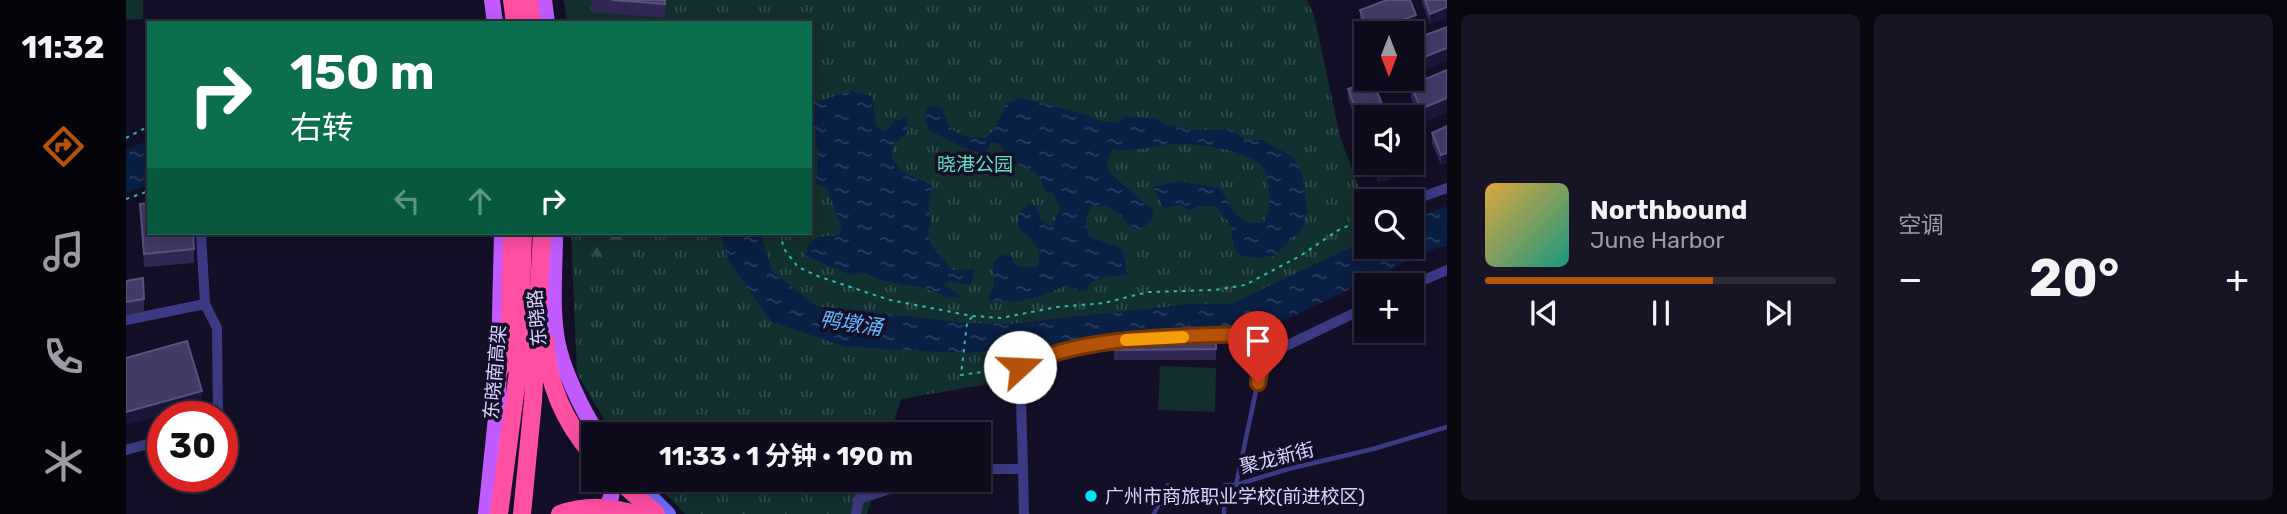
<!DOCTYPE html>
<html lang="zh">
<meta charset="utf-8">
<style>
:root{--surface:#0e0b1c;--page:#171425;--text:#f1f3f6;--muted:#9b9ba3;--line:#2e2b3b;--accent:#b45309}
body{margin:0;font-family:Rubik,"Noto Sans SC",sans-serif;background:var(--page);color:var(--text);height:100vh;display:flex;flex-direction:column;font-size:26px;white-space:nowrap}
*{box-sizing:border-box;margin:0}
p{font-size:23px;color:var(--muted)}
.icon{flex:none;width:38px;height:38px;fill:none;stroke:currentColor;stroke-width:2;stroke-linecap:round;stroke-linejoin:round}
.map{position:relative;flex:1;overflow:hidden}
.drawer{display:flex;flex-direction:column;gap:14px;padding:14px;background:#08060f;width:840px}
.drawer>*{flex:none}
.banner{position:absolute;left:21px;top:21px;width:665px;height:214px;border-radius:0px;box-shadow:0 4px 18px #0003,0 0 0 2px var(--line);background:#0b6e4f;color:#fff;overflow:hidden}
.needle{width:46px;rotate:180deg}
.controls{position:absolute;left:1228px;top:21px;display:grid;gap:14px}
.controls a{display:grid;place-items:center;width:70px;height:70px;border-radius:0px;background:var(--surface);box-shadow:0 4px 18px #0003,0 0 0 2px var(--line);font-size:35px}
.speed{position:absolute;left:21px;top:401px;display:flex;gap:14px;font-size:35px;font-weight:700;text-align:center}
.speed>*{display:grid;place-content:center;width:91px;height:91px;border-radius:50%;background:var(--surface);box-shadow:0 4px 18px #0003,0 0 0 2px var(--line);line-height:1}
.speed .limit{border:10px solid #d22;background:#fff;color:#111}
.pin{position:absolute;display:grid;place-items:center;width:60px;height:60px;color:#fff;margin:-72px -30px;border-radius:50% 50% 50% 0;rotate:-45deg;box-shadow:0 0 7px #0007}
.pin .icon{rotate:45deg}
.me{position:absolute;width:77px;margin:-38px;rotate:70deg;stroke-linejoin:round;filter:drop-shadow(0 0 5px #0008)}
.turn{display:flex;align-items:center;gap:24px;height:147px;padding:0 28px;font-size:32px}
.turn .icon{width:91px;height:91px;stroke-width:2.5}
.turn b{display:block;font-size:49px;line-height:60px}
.lanes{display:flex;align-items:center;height:66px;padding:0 28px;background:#0003;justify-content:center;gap:35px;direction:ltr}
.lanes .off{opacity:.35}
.big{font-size:52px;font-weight:700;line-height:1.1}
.drawer .card{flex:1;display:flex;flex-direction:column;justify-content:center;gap:10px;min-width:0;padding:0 24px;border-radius:10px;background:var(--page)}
.song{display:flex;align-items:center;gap:21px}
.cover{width:84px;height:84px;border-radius:10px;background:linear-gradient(135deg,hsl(40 70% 55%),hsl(170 70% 35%))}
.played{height:7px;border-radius:4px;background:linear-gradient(90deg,var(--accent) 65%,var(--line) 65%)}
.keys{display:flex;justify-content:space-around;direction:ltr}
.heat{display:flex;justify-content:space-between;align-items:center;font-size:38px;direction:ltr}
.drawer .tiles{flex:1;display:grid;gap:14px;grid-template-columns:repeat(2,1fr)}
.trip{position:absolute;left:455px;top:422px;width:410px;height:70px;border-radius:0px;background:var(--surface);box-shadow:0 4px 18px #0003,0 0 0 2px var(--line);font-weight:700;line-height:70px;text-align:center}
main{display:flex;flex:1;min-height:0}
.tabs{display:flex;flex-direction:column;width:126px;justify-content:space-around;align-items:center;background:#06040b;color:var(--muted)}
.tabs .icon{width:49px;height:49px}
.tabs .current{color:var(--accent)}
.tabs b{font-size:32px;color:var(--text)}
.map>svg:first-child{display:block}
.grass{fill:url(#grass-tufts)}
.forest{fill:url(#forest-firs)}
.garden{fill:#12302f}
.water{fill:url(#water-ripples)}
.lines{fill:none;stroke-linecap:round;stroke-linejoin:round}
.path{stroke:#2fb8b0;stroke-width:2;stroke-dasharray:3.5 5;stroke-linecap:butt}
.lane{stroke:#3d3a85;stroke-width:4.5}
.street{stroke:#3d3a85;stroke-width:10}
.secondary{stroke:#6f6bff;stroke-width:14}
.primary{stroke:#c25bff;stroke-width:16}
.highway{stroke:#ff4fa3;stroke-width:18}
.highway-bridge{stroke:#ff4fa3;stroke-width:18}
.wall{fill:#312854}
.shaded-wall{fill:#1d163a}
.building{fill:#433a66;stroke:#5a527e;stroke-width:2}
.route-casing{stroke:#753606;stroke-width:18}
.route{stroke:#b45309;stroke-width:12}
.slow{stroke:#f59e0b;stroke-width:12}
.poi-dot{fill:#00e5ff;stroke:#130f26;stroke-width:2.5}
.labels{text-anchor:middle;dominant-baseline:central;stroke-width:7;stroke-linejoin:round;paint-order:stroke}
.park-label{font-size:19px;fill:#5fe0c0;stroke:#130f26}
.street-label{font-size:19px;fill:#d9d4ff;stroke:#130f26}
.poi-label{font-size:19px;fill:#d9d4ff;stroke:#130f26;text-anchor:start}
.water-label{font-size:21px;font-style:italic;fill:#62b6ff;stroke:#130f26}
</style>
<main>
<nav class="tabs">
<b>11:32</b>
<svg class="icon current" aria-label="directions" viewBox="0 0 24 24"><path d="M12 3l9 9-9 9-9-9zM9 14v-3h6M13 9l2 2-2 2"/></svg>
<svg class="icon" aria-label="music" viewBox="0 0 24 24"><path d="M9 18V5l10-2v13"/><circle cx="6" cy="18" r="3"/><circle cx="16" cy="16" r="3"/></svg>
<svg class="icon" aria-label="phone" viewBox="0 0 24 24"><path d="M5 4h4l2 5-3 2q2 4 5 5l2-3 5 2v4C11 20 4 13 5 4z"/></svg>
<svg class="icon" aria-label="climate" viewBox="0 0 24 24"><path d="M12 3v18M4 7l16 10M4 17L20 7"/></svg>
</nav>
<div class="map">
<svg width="1321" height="514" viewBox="0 0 1321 514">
<defs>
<pattern id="grass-tufts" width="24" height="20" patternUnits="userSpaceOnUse" patternTransform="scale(1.75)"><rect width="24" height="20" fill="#12302f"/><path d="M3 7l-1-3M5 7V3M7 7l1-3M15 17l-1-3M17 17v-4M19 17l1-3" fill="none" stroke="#344d4e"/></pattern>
<pattern id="forest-firs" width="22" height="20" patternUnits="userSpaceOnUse" patternTransform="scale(1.75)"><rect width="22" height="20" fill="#12302f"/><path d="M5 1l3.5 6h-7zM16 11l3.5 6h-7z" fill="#344d4e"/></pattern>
<pattern id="water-ripples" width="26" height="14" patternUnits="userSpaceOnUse" patternTransform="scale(1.75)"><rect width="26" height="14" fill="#0a1f44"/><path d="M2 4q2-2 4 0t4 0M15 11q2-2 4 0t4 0" fill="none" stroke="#2d3f60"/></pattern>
</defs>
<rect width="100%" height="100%" fill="#130f26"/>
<g class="grass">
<polygon points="438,0 1181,0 1188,15 1214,136 1241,211 1241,240 1106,304 1067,304 885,324 886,380 775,399 764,434 487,434 451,374 445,233 684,233 684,23 441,23"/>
<polygon points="526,480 751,480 741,514 559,514"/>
</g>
<polygon class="forest" points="463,233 513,233 494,254 472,257 463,252"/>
<g class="garden">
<polygon points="0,0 17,0 17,19 0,20"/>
<polygon points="1034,366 1090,368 1089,412 1032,410"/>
</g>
<g class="water">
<path d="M725 91 746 96 750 126 757 131 764 128 768 121 781 118V133L767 145 766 159 775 171 806 185 802 206 805 222 802 232 805 245 826 270 849 269 845 285 824 281 817 284 836 297C820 300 809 291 794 287 770 282 759 284 736 272L725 275 680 256C681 237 697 235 713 236L715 226 701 188 690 183 693 149 690 146V129L684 127V104Z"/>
<path d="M895 98 957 114 975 121 992 123 999 116 1030 119 1039 125 1071 130 1105 129 1120 140H1137L1168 158 1176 174 1181 210 1176 229 1148 256 1130 258 1114 255 1108 247 1104 224 1090 206H1073L1062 211 1055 205 1038 209 1027 187 1056 181 1093 188C1106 206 1111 228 1138 222 1145 207 1145 196 1141 180 1140 176 1140 172 1138 169 1127 150 1066 142 1045 144 1026 146 1005 153 986 149L981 162 985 174 1027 210 1026 220 1015 229H1008L982 206H967L960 217 961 234C971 243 984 242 996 249L1002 275 983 276 965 282 960 291H952L940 285C918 297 887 306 862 300L868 284 867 263 875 255 886 256 887 263 894 267H912L914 251 905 239 893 229 892 215 903 203 911 207 915 220 926 227 934 208 928 194 919 191C910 164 906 174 887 162 882 159 878 149 874 144L866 142 860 153 845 151 804 131 798 116 803 106 817 109C821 133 836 138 859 138L867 131 881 103Z"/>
<polygon points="23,140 23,185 0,193 0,150"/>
<polygon points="1321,206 1321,246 1308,249 1136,331 981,339 949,344 839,353 720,347 646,322 603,262 594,233 634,233 646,271 690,306 841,323 885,324 1067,304 1106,304 1241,240 1241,247 1286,247 1286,220"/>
</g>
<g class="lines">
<g class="path">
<polyline points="0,138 23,126"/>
<polyline points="0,199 23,191"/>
<polyline points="654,233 658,249 672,267 694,277 764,300 846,316 875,318 931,307 978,303 1022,292 1089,290 1119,285 1174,256 1214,229 1241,219"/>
<polyline points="846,317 841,323 835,375 883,368"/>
</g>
<g class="lane">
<polyline points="1137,358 1110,485 1162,469 1247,449 1321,427"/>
<polyline points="1028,514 1042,485"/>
<polyline points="1098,514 1099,485 1110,485"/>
</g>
<g class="street">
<polyline points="1285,201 1321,188"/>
<polyline points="1286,285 1321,270"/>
<polyline points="79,304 91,328 92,416"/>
<polyline points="0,320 79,304 75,233"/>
<polyline points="1079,336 1120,334 1137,357 1241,307"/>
<polyline points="0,450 37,440"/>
<polyline points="852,469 897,469 894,367 910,359 1001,340"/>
<polyline points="897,469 898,514"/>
<polyline points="730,514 733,499 773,486 778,480"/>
</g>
<polyline class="secondary" points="509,480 543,514"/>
<g class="primary">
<polyline points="366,0 369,23"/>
<polyline points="418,0 421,23"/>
<path d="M429 233C429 268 425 305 431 340 436 368 456 410 472 434"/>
<polyline points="360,514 372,398 376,233"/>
<polyline points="478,514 485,497 488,480"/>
</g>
<g class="highway">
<polyline points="386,0 389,23"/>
<polyline points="403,0 406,23"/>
<polyline points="372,372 383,354 386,233"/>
<polyline points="493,480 530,514"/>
</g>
<g class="highway-bridge">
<path d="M419 341C422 384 439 423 467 455"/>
<polyline points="373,514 393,364 397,233"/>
<polyline points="396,514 407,401 416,233"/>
<path d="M434 514C459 505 483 506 508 514"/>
</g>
</g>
<g class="wall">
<polygon points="466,0 539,0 539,18 466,12"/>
<polygon points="1296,0 1321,0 1321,18 1304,24 1296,3"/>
<polygon points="1234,10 1290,25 1269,33 1241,33 1241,39 1234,20"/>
<polygon points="1321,70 1321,112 1295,123 1285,98 1285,85"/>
<polygon points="1252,79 1278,79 1256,88"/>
<polygon points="1222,89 1256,114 1232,125 1222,99"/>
<polygon points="1321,126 1315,165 1306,143 1306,133"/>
<polygon points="1246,163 1286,163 1298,166 1253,183"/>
<polygon points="14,204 68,249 68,263 18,267"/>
<polygon points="0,281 18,299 18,312 0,315"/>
<polygon points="1090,331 1090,360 988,360 988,335 1015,335"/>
</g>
<g class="shaded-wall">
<polygon points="1321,7 1321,18 1304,24 1304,14"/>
<polygon points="1290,15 1290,25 1269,33 1242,33"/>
<polygon points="1321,48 1321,61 1286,75 1286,62"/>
<polygon points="1256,79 1278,79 1256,88"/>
<polygon points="1321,98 1321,112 1295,123 1295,109"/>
<polygon points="1256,104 1256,114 1249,117 1241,117 1241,121 1232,125 1232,115"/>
<polygon points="1298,153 1298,166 1253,183 1253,169 1271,163 1286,163 1286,157"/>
<polygon points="1321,153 1321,163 1315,165 1315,155"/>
<polygon points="76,391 76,404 0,425 0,412"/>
</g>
<g class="building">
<polygon points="486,0 539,0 539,4"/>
<polygon points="1261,0 1284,0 1290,15 1242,33 1234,10"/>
<polygon points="1299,0 1321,0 1321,7 1304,14"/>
<polygon points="1321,27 1321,48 1286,62 1286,40"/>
<polygon points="1321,70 1321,98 1295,109 1285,85"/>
<polygon points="1246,79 1256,104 1232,115 1222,89"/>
<polygon points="1286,123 1298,153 1286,157"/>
<polygon points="1321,126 1321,153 1315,155 1306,133"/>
<polygon points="1251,163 1271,163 1253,169"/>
<polygon points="23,203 23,233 67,233 68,249 18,254 14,204"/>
<polygon points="17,278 18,299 0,302 0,281"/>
<polygon points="1015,331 1090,331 1090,349 988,350 988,335 1015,335"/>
<polygon points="61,341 76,391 0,412 0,358"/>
</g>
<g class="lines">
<g class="route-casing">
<path id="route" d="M894 367C957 335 1050 337 1120 334L1137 357 1132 383"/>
</g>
<use href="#route" class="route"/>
<polyline class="slow" points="1000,340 1057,337"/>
</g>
<circle class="poi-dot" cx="965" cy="496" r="7"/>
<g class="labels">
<g class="park-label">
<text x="849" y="164">晓港公园</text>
</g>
<g class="street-label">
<text transform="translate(411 318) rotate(-95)">东晓路</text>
<text transform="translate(369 372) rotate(-85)">东晓南高架</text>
<text transform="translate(1151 458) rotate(-14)">聚龙新街</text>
</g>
<g class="poi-label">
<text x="979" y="496">广州市商旅职业学校(前进校区)</text>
</g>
<g class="water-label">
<text transform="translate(725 323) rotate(8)">鸭墩涌</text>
</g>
</g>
</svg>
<div class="controls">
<a><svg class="needle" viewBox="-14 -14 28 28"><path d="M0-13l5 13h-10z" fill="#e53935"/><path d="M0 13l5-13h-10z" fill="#9b9ba3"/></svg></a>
<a><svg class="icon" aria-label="sound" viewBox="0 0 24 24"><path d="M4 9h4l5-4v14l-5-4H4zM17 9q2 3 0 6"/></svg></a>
<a><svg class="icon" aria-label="search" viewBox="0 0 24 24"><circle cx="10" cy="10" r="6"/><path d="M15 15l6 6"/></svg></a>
<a>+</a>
</div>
<div class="speed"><div class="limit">30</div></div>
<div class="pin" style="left:1132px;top:383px;background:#d93025"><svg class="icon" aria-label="arrive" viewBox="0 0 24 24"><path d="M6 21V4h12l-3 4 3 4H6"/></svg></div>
<svg class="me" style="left:894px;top:367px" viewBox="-20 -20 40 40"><circle r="19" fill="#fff"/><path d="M0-13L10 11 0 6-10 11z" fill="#b45309"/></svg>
<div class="trip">11:33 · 1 分钟 · 190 m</div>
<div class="banner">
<div class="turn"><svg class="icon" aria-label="right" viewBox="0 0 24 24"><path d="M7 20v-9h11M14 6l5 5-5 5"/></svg><div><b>150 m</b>右转</div></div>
<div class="lanes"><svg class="icon off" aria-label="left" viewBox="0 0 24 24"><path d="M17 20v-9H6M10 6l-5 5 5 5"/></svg><svg class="icon off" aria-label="ahead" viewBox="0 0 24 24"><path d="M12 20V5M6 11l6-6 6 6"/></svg><svg class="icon" aria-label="right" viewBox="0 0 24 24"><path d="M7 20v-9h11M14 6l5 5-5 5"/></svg></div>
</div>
</div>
<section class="drawer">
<div class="tiles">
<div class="card">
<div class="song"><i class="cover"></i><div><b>Northbound</b><p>June Harbor</p></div></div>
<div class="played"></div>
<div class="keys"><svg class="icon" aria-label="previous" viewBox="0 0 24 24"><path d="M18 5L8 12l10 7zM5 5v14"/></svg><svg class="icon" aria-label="pause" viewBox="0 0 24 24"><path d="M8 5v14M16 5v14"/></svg><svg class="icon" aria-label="next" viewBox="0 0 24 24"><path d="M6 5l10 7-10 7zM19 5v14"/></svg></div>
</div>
<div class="card"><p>空调</p>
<div class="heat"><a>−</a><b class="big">20°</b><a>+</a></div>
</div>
</div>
</section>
</main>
